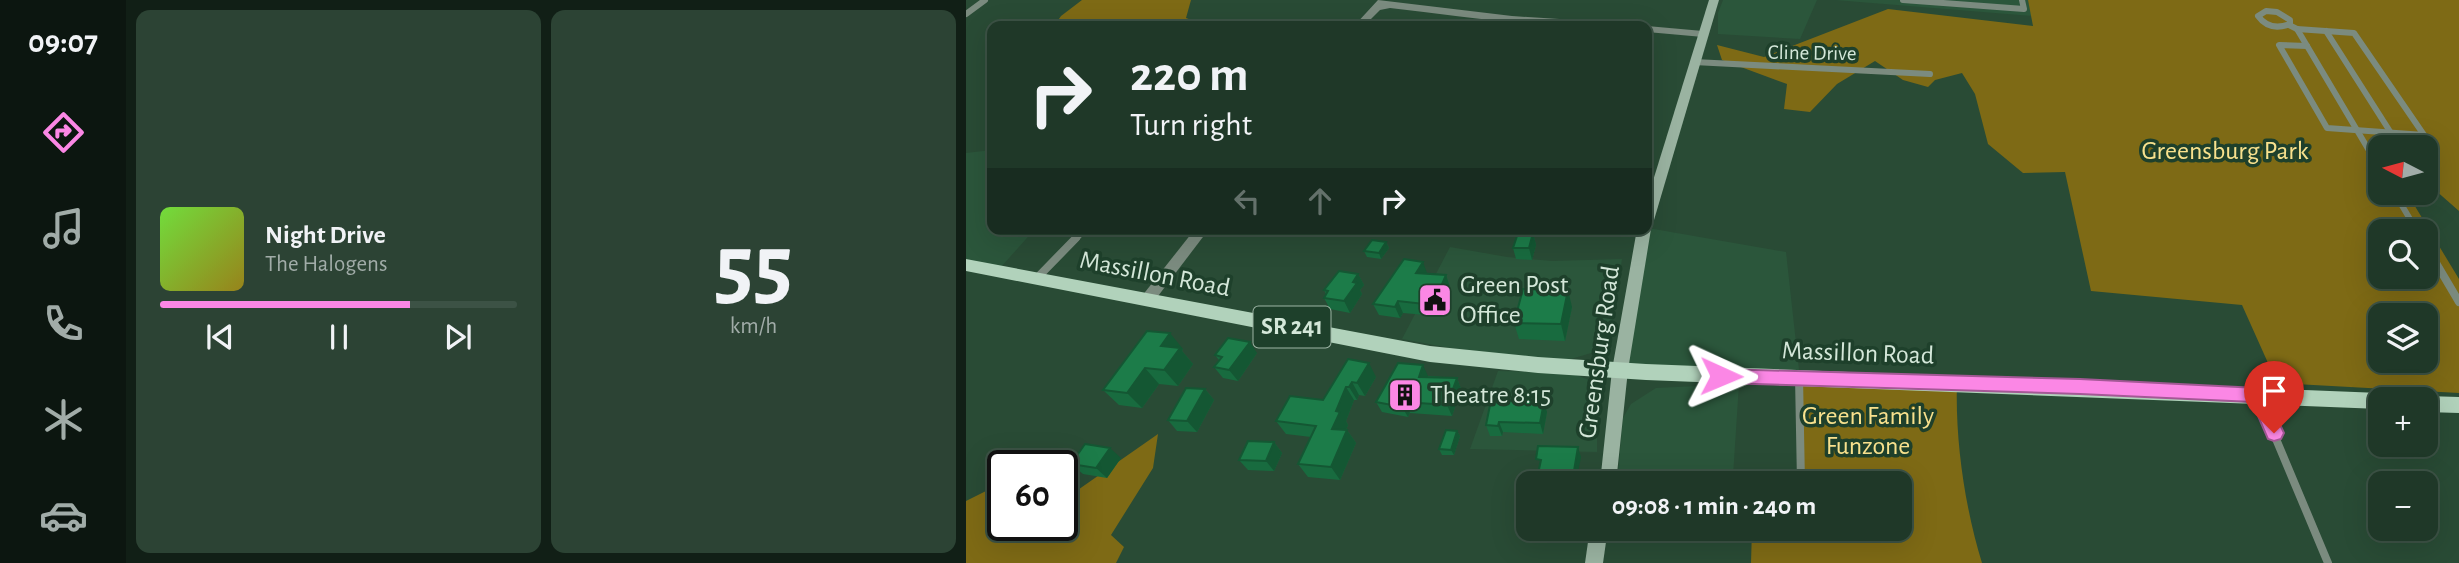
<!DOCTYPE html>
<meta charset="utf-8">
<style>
:root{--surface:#1f3828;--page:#2c4334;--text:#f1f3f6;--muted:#a1aca8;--line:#3c5245;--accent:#fb87e5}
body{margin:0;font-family:"Alegreya Sans",sans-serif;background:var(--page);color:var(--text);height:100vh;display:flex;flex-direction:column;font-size:26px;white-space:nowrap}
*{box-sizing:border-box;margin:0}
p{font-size:23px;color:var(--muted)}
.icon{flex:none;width:38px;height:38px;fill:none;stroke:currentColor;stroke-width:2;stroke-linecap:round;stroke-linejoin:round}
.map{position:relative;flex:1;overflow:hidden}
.sheet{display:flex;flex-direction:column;gap:10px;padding:10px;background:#111f16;width:840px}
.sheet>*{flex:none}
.hud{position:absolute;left:21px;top:21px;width:665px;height:214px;border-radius:14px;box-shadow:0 7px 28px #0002,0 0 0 2px var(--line);background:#1f3828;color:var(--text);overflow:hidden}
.needle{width:46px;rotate:276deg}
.buttons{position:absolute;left:1402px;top:135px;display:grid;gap:14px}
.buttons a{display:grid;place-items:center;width:70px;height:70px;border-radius:14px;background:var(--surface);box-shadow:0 7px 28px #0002,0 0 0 2px var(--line);font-size:35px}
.speed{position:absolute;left:21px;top:450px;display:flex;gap:14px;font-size:35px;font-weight:700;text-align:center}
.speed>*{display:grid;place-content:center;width:91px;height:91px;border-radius:50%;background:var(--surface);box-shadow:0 7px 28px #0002,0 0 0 2px var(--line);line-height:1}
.speed .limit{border:4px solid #111;border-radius:10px;background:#fff;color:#111}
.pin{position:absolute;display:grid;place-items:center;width:60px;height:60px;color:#fff;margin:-72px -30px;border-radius:50% 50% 50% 0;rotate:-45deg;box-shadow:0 0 7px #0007}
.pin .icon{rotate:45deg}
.me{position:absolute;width:77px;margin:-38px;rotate:91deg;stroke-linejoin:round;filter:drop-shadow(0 0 5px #0008)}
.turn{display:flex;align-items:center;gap:24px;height:147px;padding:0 28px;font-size:32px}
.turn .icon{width:91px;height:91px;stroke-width:2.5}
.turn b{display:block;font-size:49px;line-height:60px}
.lanes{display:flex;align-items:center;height:66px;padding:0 28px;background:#0003;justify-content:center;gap:35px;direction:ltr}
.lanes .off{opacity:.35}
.sheet .card{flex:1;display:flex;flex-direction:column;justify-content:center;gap:10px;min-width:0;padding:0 24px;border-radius:14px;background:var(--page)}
.sheet .dial{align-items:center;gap:0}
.dial b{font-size:91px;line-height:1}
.song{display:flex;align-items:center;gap:21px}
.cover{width:84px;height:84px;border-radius:10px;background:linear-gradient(135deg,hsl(100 70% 55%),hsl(50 70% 35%))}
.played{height:7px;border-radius:4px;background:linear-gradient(90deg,var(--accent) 70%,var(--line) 70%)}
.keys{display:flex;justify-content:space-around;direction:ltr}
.sheet .tiles{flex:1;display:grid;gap:10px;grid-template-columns:repeat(2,1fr)}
.trip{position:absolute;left:550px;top:471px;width:396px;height:70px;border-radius:14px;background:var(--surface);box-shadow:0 7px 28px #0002,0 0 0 2px var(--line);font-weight:700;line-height:70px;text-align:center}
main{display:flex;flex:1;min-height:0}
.dock{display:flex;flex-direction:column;width:126px;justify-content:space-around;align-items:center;background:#0c1610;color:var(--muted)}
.dock .icon{width:49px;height:49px}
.dock .current{color:var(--accent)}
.dock b{font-size:32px;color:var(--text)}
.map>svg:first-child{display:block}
.built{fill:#2b563b}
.green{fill:#7e6a15;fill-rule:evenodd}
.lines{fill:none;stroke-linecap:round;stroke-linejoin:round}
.lane-far1{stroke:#7b8b7f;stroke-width:6}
.lane{stroke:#7b8b7f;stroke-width:8}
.street{fill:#7b8b7f;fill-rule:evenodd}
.secondary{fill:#9ab3a1;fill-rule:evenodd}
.primary{fill:#b1d2bb;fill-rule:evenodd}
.wall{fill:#186b3f}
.shaded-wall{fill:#145733}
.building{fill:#1c7c49;stroke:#145733;stroke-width:2}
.route{fill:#fb87e5;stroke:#a35895;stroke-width:2}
.labels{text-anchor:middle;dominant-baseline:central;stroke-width:7;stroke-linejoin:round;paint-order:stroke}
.far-street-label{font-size:21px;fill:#d4e7d9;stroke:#1e402b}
.shield{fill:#1e402b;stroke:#9db5a5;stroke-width:2}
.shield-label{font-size:24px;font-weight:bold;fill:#d4e7d9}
.park-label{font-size:26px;fill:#f8e18d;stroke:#1e402b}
.street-label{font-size:26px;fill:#d4e7d9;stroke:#1e402b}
.poi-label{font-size:26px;fill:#d4e7d9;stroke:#1e402b;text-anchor:start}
</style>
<main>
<nav class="dock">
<b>09:07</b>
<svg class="icon current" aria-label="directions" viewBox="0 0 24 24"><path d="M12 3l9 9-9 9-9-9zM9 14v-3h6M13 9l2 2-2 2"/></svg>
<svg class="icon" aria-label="music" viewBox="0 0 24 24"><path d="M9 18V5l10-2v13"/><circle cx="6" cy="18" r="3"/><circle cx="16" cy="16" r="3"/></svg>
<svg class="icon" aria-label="phone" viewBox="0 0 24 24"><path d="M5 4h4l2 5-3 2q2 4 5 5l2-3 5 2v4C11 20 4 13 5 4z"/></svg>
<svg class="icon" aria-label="climate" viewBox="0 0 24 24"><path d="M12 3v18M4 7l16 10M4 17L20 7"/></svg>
<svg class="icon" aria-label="car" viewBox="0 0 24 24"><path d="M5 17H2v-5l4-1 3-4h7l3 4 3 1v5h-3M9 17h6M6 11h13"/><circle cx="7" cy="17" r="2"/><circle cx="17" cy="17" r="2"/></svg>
</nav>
<section class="sheet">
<div class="tiles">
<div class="card">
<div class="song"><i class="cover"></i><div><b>Night Drive</b><p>The Halogens</p></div></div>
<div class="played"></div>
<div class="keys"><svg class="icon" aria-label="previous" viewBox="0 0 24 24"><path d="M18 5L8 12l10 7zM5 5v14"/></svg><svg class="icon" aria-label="pause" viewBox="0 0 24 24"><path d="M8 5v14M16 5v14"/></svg><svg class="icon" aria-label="next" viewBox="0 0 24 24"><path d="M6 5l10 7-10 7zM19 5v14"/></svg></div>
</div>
<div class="card dial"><b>55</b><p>km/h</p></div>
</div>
</section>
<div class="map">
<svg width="1493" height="563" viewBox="0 0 1493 563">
<rect width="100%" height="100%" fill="#294b35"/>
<g class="built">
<polygon points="757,0 851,0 834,39 752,34 752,13"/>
<polygon points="869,0 1062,0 1066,16"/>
<polygon points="26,150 26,229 69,229 35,267 0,260 0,153"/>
<polygon points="682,228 820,252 833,370 659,366"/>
<polygon points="484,247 541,257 586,261 656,259 643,340 632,351 598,361 484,348 436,339"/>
<polygon points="532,371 602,372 631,383 631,452 504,449"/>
<polygon points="773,384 767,476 710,483 651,483 657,418 665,404 690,388"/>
</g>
<g class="green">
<polygon points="116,0 225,0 220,18 236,24 234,26 88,26 95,16"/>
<path d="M1062 0H1493V211L1460 182V147H1414V192L1441 193 1493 279V393L1311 383 1276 305 1125 291 1099 172 1057 173 1022 144 1009 94 996 73 969 80 962 87 937 80 909 61 871 84 844 112 818 109 821 84 756 60 751 45 798 57 922 9 1067 26ZM1414 231H1460V276H1414ZM1414 315H1460V360H1414Z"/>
<path d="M833 377 991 382C989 440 999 508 1016 563H785L786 529 933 528V483H835Z"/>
<polygon points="192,434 187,468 145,535 158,547 150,563 0,563 0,501 32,485 37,487 37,525 96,525 96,501"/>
</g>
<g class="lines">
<g class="lane-far1">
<polyline points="937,0 1058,9 1056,0"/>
<path d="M1300 11 1311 12 1324 20V24C1311 29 1300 27 1292 16Z"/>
<polyline points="0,14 19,0"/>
<polyline points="1323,25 1331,29 1414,169"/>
<polyline points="1331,29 1388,33 1458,135 1361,128 1313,45 1341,46"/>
<polyline points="1360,31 1425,133"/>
<polyline points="728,62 964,74"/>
<polyline points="1428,192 1451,231"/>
<polyline points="109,240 119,229"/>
</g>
<g class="lane">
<polyline points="1460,246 1493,302"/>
<polyline points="71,278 110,238"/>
<polyline points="833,377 835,483"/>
<polyline points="1292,396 1362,563"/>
<polyline points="644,473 778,483"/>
</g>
<g class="street">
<path d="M412 0 546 16 656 23 661 26C582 30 502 17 424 8L414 10 398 26H388Z"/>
<polygon points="680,26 681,26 737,31 742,34 737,37 681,32"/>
<polygon points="229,229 243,229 186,304 176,304 174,300 176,296"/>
</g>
<g class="secondary">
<polygon points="743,0 753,0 688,220 681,225 681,200"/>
<polygon points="681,225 685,229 662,370 650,483 634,483 646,370 671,229 681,229"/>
<polygon points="624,528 642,528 637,563 619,563"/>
</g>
<g class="primary">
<polygon points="0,259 464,346 572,357 680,364 1414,393 1423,399 1414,399 1414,409 680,380 572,373 464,362 0,271"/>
<polygon points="1460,396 1493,397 1493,413 1460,412 1460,399 1453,399"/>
</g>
</g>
<g class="wall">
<polygon points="567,233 570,245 566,260 550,259 547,248"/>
<polygon points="420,242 423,248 415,259 401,257 398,251"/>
<polygon points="392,274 398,285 394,290 396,294 384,313 364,309 358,298 360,294 358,290"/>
<polygon points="461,274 480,275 484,287 471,316 437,313 434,318 413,315 407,304"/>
<polygon points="606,307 599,341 553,339 548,323"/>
<polygon points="181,331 217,349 216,351 227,364 212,386 193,384 176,408 153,405 137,390"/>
<polygon points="291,353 272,381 257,378 248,367 253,360 249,355"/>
<polygon points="382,359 410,377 399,396 393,395 391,400 388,400 380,421 382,425 380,430 381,430 390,443 374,480 342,477 332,464 345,437 320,434 310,421 357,400"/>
<polygon points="462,376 491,378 495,389 486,416 444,413 442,417 416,412 410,402"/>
<polygon points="239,389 248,400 231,432 211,431 202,420"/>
<polygon points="581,412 577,434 537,432 536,436 524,436 520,425"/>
<polygon points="491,431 494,436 488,455 476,455 473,449"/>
<polygon points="308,442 316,453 308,471 282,470 273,460"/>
<polygon points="155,458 141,478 117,474 105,464"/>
</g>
<g class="shaded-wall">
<polygon points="567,233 570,245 566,260 563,248"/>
<polygon points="420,242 423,248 415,259 413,253"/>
<polygon points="457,262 461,273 450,273"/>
<polygon points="392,274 398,285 394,290 396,294 384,313 378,301 387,282"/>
<polygon points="480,275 484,287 471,316 467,305"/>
<polygon points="602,290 606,307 599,341 595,324"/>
<polygon points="432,301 437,313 434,318 429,307"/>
<polygon points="204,333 217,349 216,351 227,364 212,386 198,370 195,346"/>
<polygon points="284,342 291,353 272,381 263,370"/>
<polygon points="403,363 410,377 399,396 391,383"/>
<polygon points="457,365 462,376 458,387 453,377"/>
<polygon points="179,368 193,384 176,408 161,393"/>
<polygon points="491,378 495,389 486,416 481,405"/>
<polygon points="386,382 393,395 391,400 383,387"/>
<polygon points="380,387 388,400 380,421 382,425 375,442 366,429 370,411"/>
<polygon points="239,389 248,400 231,432 221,421"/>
<polygon points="439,402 444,413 442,417 436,407"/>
<polygon points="578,402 581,412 577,434 574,423"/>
<polygon points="533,422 537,432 536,436 532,426"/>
<polygon points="381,430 390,443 374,480 365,467"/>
<polygon points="491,431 494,436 488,455 485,450"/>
<polygon points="308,442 316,453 308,471 300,461"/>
<polygon points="612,447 615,457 610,483 606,483"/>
<polygon points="144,448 155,458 141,478 130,468"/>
</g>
<g class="building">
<polygon points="552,233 567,233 563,248 547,248"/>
<polygon points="406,240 420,242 413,253 398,251"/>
<polygon points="438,259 457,262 450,273 480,275 467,305 432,301 429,307 407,304"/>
<polygon points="373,271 392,274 387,282 391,283 378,301 358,298 362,291 358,290"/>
<polygon points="557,289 602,290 595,324 548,323"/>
<polygon points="181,331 204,333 195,346 214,348 198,370 179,368 161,393 137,390"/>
<polygon points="262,338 284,342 263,370 248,367 256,357 249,355"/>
<polygon points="382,359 403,363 391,383 386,382 383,387 380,387 370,411 374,412 366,429 381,430 365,467 332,464 350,426 310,421 324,396 357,400"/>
<polygon points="432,363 457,365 453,377 491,378 481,405 439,402 436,407 410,402"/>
<polygon points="220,388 239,389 221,421 202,420"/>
<polygon points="525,400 578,402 574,423 533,422 532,426 520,425"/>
<polygon points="480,430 491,431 485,450 473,449"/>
<polygon points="282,441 308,442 300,461 273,460"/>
<polygon points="119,444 144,448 130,468 105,464"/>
<polygon points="572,446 612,447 606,483 570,483 575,460 570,459"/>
</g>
<polygon class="route" points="755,369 1114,379 1292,388 1298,390 1318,433 1315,439 1308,441 1302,439 1286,402 1114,394 755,383 749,381 747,376 749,371"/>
<defs>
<g id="civic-square" transform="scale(1.75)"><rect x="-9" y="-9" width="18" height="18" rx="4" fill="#fb87e5" stroke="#1e402b"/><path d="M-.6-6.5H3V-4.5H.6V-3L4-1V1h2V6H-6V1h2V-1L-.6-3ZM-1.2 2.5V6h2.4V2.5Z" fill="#111"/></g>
<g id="building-square" transform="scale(1.75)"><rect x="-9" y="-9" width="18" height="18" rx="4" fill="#fb87e5" stroke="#1e402b"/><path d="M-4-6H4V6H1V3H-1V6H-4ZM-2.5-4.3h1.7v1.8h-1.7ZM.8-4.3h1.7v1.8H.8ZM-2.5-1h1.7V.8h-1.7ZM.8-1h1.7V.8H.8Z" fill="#111"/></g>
</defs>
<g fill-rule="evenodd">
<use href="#civic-square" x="469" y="300"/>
<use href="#building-square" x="439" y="395"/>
</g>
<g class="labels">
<g class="far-street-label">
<text transform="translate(846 53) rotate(1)">Cline Drive</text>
</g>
<rect class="shield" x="287.5" y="306.5" width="77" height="41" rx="5"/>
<g class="shield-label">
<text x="326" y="327">SR 241</text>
</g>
<g class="park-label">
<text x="1259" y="151">Greensburg Park</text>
<text x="902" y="416">Green Family<tspan x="902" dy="30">Funzone</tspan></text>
</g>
<g class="street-label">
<text transform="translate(189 274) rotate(11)">Massillon Road</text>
<text transform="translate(633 352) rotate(-82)">Greensburg Road</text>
<text transform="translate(892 353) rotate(2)">Massillon Road</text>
</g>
<g class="poi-label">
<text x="494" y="285">Green Post<tspan x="494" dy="30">Office</tspan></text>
<text x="464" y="395">Theatre 8:15</text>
</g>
</g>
</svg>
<div class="buttons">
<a><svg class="needle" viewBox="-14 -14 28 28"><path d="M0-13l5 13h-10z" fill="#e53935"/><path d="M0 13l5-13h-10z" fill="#a1aca8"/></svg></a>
<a><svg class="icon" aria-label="search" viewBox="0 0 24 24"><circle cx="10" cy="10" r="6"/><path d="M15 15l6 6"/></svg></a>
<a><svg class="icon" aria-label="layers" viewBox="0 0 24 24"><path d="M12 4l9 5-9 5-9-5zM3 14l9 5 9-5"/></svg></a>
<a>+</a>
<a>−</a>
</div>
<div class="speed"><div class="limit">60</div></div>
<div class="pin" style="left:1308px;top:433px;background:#d93025"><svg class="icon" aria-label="arrive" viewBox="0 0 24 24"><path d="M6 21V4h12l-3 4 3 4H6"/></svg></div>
<svg class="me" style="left:755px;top:376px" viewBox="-20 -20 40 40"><path d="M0-17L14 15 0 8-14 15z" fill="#fb87e5" stroke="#fff" stroke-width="4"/></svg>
<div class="trip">09:08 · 1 min · 240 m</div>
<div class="hud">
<div class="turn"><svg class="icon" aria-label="right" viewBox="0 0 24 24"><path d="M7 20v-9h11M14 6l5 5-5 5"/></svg><div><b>220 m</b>Turn right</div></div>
<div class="lanes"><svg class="icon off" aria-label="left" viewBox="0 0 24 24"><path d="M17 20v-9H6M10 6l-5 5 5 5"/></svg><svg class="icon off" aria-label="ahead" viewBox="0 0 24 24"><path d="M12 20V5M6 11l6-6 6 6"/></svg><svg class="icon" aria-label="right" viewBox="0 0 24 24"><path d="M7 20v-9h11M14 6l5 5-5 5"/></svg></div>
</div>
</div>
</main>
